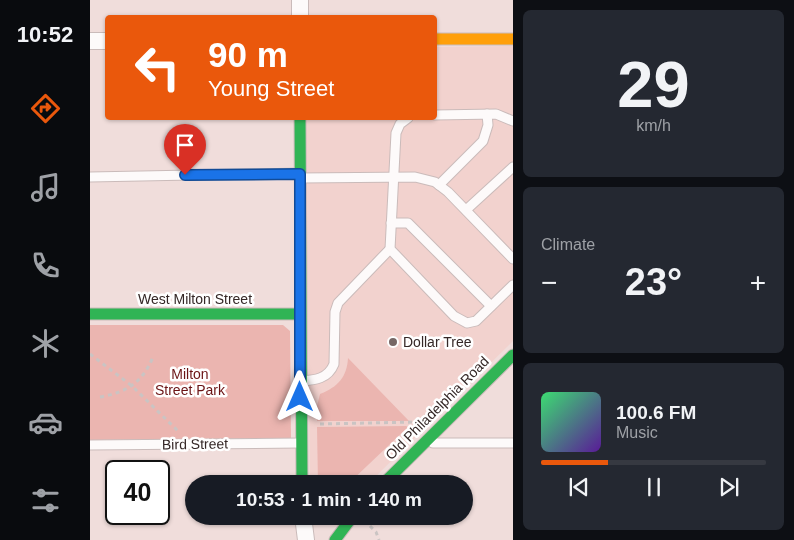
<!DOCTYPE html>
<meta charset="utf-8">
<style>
:root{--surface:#171b24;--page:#242831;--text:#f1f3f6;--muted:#9ea1a6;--line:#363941;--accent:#ea580c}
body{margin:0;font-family:Helvetica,sans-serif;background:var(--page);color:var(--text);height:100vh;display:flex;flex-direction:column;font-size:19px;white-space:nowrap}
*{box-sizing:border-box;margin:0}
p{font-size:16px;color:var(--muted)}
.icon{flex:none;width:28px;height:28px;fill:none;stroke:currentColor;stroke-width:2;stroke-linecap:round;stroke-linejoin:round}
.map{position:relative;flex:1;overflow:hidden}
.side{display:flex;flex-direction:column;gap:10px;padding:10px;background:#0d0f14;width:281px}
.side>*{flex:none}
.hud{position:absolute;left:15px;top:15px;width:332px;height:105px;border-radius:5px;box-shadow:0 1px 4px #0004;background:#ea580c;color:#fff;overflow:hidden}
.speed{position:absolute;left:15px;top:460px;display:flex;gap:10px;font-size:25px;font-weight:700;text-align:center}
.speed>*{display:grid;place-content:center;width:65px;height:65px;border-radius:50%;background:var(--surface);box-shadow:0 1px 4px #0004;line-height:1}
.speed .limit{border:2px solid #111;border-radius:8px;background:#fff;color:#111}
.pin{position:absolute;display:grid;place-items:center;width:42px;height:42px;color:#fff;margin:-51px -21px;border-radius:50% 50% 50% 0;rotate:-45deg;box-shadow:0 0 5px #0007}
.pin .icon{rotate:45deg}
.me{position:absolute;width:55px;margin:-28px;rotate:0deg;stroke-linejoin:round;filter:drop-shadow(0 0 4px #0008)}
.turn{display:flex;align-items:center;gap:18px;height:105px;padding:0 20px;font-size:22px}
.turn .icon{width:65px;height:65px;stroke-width:2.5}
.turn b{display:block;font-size:35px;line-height:42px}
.big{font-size:38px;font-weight:700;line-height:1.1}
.side .card{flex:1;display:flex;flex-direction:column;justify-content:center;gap:8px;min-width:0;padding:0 18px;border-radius:8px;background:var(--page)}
.side .dial{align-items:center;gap:0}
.dial b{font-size:65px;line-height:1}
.song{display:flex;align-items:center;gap:15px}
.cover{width:60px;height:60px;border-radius:8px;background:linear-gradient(135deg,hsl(140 70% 55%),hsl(270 70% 35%))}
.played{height:5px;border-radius:2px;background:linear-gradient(90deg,var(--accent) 30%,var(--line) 30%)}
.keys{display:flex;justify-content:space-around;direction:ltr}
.heat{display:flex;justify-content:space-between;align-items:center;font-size:28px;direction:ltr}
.trip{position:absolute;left:95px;top:475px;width:288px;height:50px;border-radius:25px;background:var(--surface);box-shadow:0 1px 4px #0004;font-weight:700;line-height:50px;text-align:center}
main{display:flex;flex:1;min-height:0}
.dock{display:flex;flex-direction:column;width:90px;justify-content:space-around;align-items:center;background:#090b0e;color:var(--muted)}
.dock .icon{width:35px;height:35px}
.dock .selected{color:var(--accent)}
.dock b{font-size:22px;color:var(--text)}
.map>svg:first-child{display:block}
.built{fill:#f2d2ce}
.green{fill:#ebb5b0}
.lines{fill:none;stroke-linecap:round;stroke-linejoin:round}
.lane-casing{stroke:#cabbba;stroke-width:11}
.street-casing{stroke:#cabbba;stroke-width:18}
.fast-casing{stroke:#cabbba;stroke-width:13}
.slow-casing{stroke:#cabbba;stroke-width:13}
.path{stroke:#cac4c3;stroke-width:3;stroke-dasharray:4 4;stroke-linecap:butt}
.lane{stroke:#fdfafa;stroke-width:9}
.street{stroke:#fdfafa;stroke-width:16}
.fast{stroke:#30b455;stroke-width:11}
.slow{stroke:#ff9f0a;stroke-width:11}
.route-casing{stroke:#114b97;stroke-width:12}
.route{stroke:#1a73e8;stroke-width:9}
.poi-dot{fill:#766765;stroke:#fff;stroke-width:2}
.labels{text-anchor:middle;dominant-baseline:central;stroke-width:5;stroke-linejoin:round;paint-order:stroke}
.street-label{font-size:14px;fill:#342726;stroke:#fff}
.poi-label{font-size:14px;fill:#342726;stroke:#fff;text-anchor:start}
.park-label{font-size:14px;fill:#6b1415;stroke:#fff}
</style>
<main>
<nav class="dock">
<b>10:52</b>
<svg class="icon selected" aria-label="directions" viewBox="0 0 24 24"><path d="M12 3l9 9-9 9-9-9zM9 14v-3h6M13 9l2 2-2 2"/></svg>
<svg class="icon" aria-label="music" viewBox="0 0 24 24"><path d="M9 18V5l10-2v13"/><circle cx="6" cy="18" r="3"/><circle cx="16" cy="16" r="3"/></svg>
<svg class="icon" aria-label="phone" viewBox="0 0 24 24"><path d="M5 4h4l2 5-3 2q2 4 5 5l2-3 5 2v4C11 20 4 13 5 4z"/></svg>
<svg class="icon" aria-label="climate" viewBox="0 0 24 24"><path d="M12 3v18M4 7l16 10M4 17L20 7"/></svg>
<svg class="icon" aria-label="car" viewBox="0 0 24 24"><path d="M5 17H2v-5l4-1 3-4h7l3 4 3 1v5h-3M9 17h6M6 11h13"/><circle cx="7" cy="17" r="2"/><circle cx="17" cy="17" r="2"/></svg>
<svg class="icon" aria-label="filters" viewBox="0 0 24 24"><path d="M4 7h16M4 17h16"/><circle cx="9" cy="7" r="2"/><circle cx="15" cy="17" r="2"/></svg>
</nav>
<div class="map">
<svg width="423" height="540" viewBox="0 0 423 540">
<rect width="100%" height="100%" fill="#f0dddb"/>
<polygon class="built" points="423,46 423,341 278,484 220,484 215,118 345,118 345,47"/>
<g class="green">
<polygon points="0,325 193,325 200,331 201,438 0,440"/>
<path d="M258 358 319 421H227V406L230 394C248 387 257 377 258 358Z"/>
<polygon points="316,426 318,427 258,484 228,484 227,427"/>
</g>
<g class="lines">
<g class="lane-casing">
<g id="lane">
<polyline points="345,115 406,114 423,121"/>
<polyline points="318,118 310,124 306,133 300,249 364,316 377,323 386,321 423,285"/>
<polyline points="0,177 210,173"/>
<polyline points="210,178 325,177 345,182 358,192 423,259"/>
<polyline points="349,185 393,141 398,125 397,114"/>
<polyline points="376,210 423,167"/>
<polyline points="301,223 318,223 401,306"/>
<path d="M211 381C225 380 238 379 244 364L245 312 248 303 300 249"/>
<polyline points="343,443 423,443"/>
<polyline points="0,445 211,443"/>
</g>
</g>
<g class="street-casing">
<g id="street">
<polyline points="210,18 210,0"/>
<polyline points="0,41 18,41"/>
<polyline points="213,516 216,540"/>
</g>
</g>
<g class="fast-casing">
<g id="fast">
<polyline points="210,118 212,484"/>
<polyline points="0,314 210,314"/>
<polyline points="293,484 423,355"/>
<polyline points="245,540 263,516"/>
</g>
</g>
<g class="slow-casing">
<polyline id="slow" points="345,39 423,39"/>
</g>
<g class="path">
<polyline points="0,354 42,386 89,432"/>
<path d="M10 397C37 392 52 383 63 357"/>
<polyline points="230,424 326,422"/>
<polyline points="280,526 286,532 289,540"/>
</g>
<use href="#lane" class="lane"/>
<use href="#street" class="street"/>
<use href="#fast" class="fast"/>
<use href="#slow" class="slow"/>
</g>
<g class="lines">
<g class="route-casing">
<polyline id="route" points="95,175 210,174 210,397"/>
</g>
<use href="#route" class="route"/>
</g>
<circle class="poi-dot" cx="303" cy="342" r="5"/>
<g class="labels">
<g class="street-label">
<text x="105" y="299">West Milton Street</text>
<text transform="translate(347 408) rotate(-45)">Old Philadelphia Road</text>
<text transform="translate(105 444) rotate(-1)">Bird Street</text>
</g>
<g class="poi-label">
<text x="313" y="342">Dollar Tree</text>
</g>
<g class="park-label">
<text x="100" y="374">Milton<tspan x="100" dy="16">Street Park</tspan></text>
</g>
</g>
</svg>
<div class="speed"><div class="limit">40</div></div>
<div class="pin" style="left:95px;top:175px;background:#d93025"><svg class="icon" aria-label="arrive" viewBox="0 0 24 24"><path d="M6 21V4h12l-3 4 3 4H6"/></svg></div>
<svg class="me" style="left:210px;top:397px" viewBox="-20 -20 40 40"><path d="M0-17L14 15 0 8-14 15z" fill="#1a73e8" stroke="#fff" stroke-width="4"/></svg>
<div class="trip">10:53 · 1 min · 140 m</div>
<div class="hud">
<div class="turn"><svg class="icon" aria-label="left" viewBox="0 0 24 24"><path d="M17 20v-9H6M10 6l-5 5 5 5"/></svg><div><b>90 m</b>Young Street</div></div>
</div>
</div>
<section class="side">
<div class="card dial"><b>29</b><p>km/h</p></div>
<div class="card"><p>Climate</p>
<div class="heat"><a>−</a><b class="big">23°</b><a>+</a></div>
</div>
<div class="card">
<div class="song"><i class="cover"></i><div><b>100.6 FM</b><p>Music</p></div></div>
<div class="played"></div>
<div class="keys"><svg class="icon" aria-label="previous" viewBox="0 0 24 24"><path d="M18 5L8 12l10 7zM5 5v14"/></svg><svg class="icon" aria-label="pause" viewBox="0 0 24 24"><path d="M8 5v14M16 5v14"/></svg><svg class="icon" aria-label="next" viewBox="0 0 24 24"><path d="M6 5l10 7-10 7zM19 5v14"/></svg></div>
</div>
</section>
</main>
